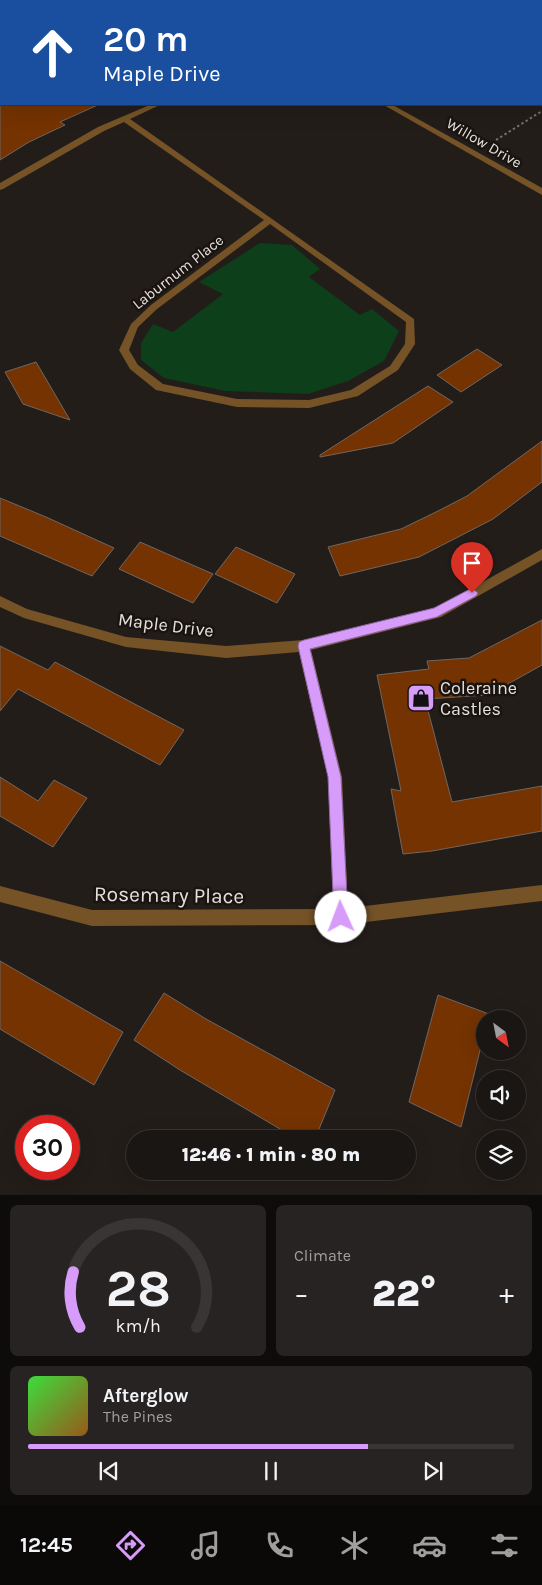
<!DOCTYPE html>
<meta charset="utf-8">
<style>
:root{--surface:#1a1614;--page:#272322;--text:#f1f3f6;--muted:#9f9fa0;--line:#383534;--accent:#d79bf9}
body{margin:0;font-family:Karla,sans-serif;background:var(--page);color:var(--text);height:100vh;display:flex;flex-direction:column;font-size:19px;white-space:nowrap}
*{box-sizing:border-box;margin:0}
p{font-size:16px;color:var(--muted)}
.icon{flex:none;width:28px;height:28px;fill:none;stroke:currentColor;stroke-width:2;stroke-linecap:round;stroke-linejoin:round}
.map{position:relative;height:1195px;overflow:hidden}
.details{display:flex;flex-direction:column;gap:10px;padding:10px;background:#0e0c0b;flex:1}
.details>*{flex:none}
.guide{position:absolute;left:0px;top:0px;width:542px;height:105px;box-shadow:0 5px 20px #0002,0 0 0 1px var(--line);background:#1a4fa0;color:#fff;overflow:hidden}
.needle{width:32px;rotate:148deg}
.tools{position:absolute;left:476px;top:1010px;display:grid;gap:10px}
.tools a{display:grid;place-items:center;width:50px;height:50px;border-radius:50%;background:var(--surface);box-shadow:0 5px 20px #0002,0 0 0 1px var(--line);font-size:25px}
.speed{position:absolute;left:15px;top:1115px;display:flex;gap:10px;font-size:25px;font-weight:700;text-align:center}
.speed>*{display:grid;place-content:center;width:65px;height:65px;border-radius:50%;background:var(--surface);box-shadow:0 5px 20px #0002,0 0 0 1px var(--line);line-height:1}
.speed .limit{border:8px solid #d22;background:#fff;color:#111}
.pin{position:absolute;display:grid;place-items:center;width:42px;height:42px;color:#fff;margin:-51px -21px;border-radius:50% 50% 50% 0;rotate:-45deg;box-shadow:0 0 5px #0007}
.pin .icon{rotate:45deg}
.me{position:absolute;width:55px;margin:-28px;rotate:358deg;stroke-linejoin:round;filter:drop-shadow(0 0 4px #0008)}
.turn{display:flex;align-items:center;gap:18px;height:105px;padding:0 20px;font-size:22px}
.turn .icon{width:65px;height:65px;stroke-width:2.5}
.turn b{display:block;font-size:35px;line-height:42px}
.big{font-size:38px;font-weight:800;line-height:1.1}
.details .widget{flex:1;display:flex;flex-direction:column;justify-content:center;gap:8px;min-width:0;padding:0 18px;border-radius:8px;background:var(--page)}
.details .dial{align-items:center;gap:0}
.dial svg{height:130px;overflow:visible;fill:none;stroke:var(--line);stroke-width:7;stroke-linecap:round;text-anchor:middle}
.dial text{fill:var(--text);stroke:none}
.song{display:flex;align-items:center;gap:15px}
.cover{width:60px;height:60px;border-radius:8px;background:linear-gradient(135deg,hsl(120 70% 55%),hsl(30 70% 35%))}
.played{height:5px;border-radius:2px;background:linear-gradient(90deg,var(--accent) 70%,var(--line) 70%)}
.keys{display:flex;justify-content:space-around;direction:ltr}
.heat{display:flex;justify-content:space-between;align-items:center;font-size:28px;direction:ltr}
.details .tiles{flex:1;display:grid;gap:10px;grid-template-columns:1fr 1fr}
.widget:last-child{grid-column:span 2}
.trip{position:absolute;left:126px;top:1130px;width:290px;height:50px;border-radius:25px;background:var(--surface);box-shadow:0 5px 20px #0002,0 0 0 1px var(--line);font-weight:800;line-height:50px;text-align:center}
.menu{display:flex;height:80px;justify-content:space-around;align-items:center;background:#0a0908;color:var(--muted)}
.menu .icon{width:35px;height:35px}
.menu .active{color:var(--accent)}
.menu b{font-size:22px;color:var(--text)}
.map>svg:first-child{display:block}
.green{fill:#0c3f1a}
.building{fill:#743300;stroke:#6f6763}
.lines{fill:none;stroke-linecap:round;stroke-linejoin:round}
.path{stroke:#746e6c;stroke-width:2;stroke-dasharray:2.5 2.5;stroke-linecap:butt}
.service{fill:#755327;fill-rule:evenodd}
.minor{fill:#755327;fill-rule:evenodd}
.rail{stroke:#8e8886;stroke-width:2.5;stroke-dasharray:6 3;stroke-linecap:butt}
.route{fill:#d79bf9;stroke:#8c65a2}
.labels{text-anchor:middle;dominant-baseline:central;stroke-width:5;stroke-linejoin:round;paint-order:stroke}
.far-street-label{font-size:15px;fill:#e5e0de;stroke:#1a1411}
.street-label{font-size:18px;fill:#e5e0de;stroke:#1a1411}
.poi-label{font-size:18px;fill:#e5e0de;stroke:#1a1411;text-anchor:start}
.near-street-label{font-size:21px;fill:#e5e0de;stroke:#1a1411}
</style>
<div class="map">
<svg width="542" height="1195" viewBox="0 0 542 1195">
<rect width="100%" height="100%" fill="#231d1a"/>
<polygon class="green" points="260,243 292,245 320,269 309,277 360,315 372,309 399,331 384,361 348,381 308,394 225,391 164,378 141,360 141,343 153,324 173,332 223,294 199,282"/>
<g class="building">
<polygon points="0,104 100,104 60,122 65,125 29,142 0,160"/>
<polygon points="477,349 502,365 461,392 437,375"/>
<polygon points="36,362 70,420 23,404 5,372"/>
<polygon points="428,386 453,402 393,443 320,457 320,455"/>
<polygon points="542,441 542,482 493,519 419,557 340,576 328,547 401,529 438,511 467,496"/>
<polygon points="0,498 46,517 114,548 92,576 0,536"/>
<polygon points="140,542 213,574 193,603 119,569"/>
<polygon points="236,547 295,574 277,603 215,574"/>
<polygon points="542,620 542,665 488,695 425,699 452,802 542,786 542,831 432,851 403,854 391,789 401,791 377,675 429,669 427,661 469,658"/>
<polygon points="0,646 48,670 55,662 184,730 160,765 18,689 0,711"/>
<polygon points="0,777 38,801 54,780 87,798 53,847 0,816"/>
<polygon points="0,961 123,1032 94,1085 0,1029"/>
<polygon points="164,993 206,1019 335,1090 315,1139 297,1139 180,1070 134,1040"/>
<polygon points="438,995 489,1014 488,1019 485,1019 485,1030 461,1127 409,1102"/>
</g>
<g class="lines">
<polyline class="path" points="496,140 542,111"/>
<rect class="service" x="81" y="0" width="8" height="1"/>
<g class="minor">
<rect x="183" y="0" width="8" height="1"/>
<rect x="0" y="45" width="1" height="4"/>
<path d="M152 104H162L130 119 414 319 415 344 398 370 358 396 309 408 237 407 156 390 130 369 119 350 131 324 151 305 264 220 124 122 104 131 3 189 0 190V183L98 127ZM270 224 406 322 405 344 390 366 351 390 309 400 237 399 163 384 138 365 129 350 138 327 157 309Z"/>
<polygon points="382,104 391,104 542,188 542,195"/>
<polygon points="542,549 542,560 441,617 311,650 342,777 348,908 542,885 542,901 341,925 92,926 0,902 0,886 92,910 333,909 328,777 299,652 226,658 126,647 24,618 0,607 0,596 27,609 126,637 226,646 304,640 434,609"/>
</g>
<polyline class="rail" points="423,0 425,1"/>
</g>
<polygon class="route" points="472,588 478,593 476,596 437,617 310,649 341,777 348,917 346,922 341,924 336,922 334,917 328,777 298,646 299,642 304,640 434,608"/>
<defs>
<g id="shop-square" transform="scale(1.4375)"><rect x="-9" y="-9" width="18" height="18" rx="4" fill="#d79bf9" stroke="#1a1411"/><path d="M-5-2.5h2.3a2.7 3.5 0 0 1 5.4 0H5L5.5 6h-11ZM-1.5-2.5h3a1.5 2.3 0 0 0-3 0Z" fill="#111"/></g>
</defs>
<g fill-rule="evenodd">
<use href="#shop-square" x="421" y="698"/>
</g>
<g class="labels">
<g class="far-street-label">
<text transform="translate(484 143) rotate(30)">Willow Drive</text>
<text transform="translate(178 272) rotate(-38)">Laburnum Place</text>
</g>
<g class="street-label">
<text transform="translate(166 625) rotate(7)">Maple Drive</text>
</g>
<g class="poi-label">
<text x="440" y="688">Coleraine<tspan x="440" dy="21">Castles</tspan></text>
</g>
<g class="near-street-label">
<text transform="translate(169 895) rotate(1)">Rosemary Place</text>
</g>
</g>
</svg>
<div class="tools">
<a><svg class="needle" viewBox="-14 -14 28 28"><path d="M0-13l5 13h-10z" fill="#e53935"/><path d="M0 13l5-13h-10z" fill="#9f9fa0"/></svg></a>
<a><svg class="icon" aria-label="sound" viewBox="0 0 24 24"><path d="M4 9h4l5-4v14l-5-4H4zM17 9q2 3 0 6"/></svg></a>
<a><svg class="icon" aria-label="layers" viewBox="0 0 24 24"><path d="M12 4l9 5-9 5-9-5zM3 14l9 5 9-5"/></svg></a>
</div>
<div class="speed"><div class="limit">30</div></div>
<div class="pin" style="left:472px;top:593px;background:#d93025"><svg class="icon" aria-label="arrive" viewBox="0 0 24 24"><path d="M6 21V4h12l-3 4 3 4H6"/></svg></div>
<svg class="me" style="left:341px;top:917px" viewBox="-20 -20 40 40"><circle r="19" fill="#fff"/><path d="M0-13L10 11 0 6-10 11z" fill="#d79bf9"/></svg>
<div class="trip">12:46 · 1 min · 80 m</div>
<div class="guide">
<div class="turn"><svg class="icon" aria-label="ahead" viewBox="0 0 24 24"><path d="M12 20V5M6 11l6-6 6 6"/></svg><div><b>20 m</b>Maple Drive</div></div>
</div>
</div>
<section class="details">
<div class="tiles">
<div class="widget dial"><svg viewBox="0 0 100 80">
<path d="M14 69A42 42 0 1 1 86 69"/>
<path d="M14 69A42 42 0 0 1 10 35" stroke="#d79bf9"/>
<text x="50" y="56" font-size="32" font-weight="700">28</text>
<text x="50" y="72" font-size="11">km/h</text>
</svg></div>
<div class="widget"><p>Climate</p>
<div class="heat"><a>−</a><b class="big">22°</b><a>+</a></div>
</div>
<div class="widget">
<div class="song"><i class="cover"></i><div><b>Afterglow</b><p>The Pines</p></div></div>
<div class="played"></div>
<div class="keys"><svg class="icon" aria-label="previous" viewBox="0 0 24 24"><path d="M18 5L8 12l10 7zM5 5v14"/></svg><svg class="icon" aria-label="pause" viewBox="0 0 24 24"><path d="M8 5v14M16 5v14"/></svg><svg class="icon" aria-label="next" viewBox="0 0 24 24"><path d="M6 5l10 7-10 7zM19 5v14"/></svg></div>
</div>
</div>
</section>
<nav class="menu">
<b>12:45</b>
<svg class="icon active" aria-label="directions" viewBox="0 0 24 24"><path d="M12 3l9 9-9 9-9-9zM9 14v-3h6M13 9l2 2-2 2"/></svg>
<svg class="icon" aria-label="music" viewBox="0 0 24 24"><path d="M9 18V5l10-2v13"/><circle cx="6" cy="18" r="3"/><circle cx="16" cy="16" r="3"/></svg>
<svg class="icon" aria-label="phone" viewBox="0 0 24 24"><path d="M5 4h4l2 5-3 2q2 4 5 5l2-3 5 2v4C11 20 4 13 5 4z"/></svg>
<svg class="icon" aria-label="climate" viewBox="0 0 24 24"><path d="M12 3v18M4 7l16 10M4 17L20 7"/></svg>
<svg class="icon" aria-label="car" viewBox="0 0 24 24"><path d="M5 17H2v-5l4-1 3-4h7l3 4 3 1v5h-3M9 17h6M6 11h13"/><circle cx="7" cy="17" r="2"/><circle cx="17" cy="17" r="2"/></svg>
<svg class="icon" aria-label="filters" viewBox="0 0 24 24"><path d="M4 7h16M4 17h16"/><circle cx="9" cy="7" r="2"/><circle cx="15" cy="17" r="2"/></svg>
</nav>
